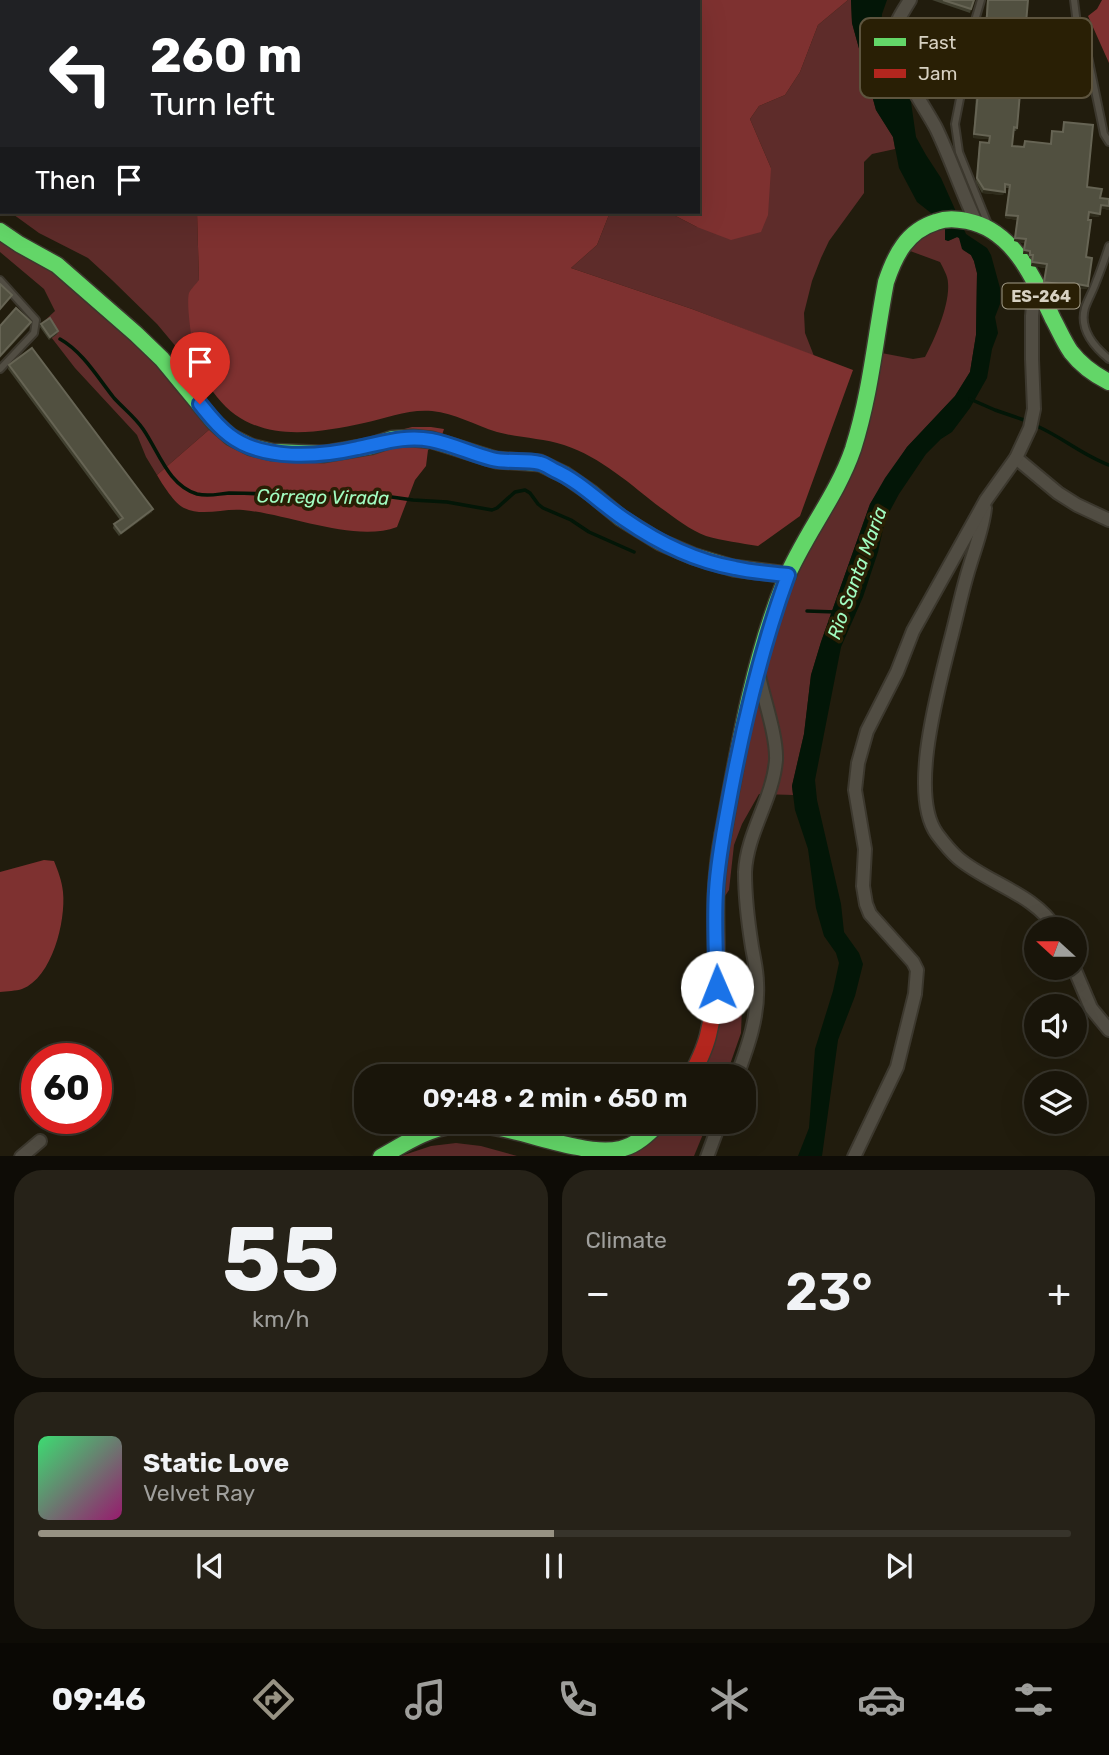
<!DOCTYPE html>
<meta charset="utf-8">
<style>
:root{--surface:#19150a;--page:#262218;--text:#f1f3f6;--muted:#9f9f9c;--line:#37342b;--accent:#979283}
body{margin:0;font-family:Rubik,sans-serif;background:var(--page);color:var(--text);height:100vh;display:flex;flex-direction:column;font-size:26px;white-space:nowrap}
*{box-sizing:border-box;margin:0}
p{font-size:23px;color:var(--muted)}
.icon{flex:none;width:38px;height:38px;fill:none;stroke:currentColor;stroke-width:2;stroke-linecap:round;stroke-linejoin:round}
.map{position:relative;height:1156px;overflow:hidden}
.panel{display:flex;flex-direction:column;gap:14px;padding:14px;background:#0e0c06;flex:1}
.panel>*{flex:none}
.guide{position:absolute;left:0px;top:0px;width:700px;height:214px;box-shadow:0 7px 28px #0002,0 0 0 2px var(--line);background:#202124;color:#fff;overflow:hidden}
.needle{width:46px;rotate:291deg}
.controls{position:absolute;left:1024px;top:917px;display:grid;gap:14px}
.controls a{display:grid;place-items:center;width:63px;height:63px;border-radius:50%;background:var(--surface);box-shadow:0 7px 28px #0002,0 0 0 2px var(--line);font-size:35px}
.speed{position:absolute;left:21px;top:1043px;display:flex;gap:14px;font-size:35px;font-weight:700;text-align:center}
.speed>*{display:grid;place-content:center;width:91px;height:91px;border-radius:50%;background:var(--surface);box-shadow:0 7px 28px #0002,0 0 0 2px var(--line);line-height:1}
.speed .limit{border:10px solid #d22;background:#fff;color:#111}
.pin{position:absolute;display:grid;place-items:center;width:60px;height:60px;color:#fff;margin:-72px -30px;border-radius:50% 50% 50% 0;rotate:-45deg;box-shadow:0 0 7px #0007}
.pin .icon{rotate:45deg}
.me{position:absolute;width:77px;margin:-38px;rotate:359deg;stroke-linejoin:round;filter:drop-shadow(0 0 5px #0008)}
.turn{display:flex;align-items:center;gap:24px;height:147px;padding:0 35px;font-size:32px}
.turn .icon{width:91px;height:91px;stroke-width:2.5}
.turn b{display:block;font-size:49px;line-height:60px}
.then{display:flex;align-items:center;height:66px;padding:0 35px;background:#0003;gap:14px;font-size:26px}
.big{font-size:52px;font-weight:600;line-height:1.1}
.panel .tile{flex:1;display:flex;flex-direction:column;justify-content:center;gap:10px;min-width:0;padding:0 24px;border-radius:28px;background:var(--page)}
.panel .dial{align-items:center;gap:0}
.dial b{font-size:91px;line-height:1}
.song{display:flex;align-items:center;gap:21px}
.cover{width:84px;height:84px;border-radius:10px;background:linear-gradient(135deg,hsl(140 70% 55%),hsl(320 70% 35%))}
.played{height:7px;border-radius:4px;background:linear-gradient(90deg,var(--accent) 50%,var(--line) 50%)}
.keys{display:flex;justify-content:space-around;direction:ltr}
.heat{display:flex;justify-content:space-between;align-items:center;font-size:38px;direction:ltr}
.panel .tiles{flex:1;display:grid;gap:14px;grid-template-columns:1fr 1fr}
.tile:last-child{grid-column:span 2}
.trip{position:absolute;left:354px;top:1064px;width:402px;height:70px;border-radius:28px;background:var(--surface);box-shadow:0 7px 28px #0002,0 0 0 2px var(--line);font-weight:600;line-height:70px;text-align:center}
.dock{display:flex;height:112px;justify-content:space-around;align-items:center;background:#0a0804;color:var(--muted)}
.dock .icon{width:49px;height:49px}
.dock .current{color:var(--accent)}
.dock b{font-size:32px;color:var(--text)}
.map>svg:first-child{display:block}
.green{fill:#5e2c2a}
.forest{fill:#7e3130}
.water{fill:#031607}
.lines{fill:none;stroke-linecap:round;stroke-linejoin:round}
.stream{stroke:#031607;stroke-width:3.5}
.lane-casing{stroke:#3c382e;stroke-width:10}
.street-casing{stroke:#3c382e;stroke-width:16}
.fast-casing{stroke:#3c382e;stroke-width:19}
.jam-casing{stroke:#3c382e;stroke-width:19}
.lane{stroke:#514d43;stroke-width:6}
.street{stroke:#514d43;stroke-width:12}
.fast{stroke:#63d668;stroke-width:16}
.jam{stroke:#b3261e;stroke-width:16}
.wall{fill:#414030}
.shaded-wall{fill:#2e2b1b}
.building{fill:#515040;stroke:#666454;stroke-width:2}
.route-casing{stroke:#114b97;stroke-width:18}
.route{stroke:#1a73e8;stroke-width:12}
.labels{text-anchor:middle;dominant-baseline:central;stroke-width:7;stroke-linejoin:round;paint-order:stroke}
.shield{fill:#291f05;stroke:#a39c89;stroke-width:2}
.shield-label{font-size:16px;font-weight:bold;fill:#d7d1c2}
.water-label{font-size:19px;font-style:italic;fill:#a1fdc1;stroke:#291f05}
.key{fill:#291f05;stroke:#5d543e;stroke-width:2}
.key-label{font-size:19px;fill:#d7d1c2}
</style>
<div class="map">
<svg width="1109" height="1157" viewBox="0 0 1109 1157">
<rect width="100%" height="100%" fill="#211c0d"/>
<g class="green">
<polygon points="848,0 851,0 852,23 876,110 893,137 895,149 872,154 864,162 864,193 829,241 821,258 812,281 804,313 805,333 814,356 692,309 571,268 597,245 610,212 668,212 697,227 771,168 750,119 759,106 785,95 800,72 818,25"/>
<polygon points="10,212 197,212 199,280 195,356 204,380 157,324 112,280 88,258 39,233"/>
<polygon points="0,225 78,272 101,292 123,313 218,422 157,475 146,457 137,435 75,368 41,324 55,311 44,289 0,252"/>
<path d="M945 228V236L948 241 957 237 960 238 963 250 971 255 974 261 977 273 976 335 970 372 955 396 907 447 870 504 821 642 811 675 804 734 792 786 793 795 759 794 742 824 734 845 729 890 717 908 724 956 737 979 742 1006 741 1033 726 1076H695L703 1061 712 904 759 665 835 484 871 351 913 359 925 357C935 339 950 304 948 283 948 276 943 268 940 262L902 248 923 233Z"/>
<polygon points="665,1122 708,1122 694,1156 622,1157"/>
<polygon points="456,1143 481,1146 517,1156 398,1157 431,1146"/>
</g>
<g class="forest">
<polygon points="245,0 848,0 818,25 800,72 785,95 759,106 750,119 771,168 768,215 761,232 731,240 697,227 668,212 698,212 698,2 242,2"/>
<polygon points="1102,0 1109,0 1109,63 1088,16 1097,9"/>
<path d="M197 212H610L597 245 571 268 692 309 853 370 800 516 758 546C741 543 723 541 706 536 690 530 675 518 661 508 631 485 601 457 564 445 542 438 519 438 497 432 474 425 455 413 432 411 408 409 387 418 364 423 313 434 254 444 217 397 207 384 199 372 195 356 192 343 186 304 189 293 191 289 196 284 199 280Z"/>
<path d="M218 422 259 445 313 447 354 442 412 427H431L444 429 441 438 428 450 426 466 415 480 397 527C355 543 288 514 243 510 223 508 203 517 184 508 175 504 162 484 157 475Z"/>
<path d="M44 860 54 861C58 871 62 881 63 892 66 921 52 978 22 989 16 991 7 991 0 992V872Z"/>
</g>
<polygon class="water" points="851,0 887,0 882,14 881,27 885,47 911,102 916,137 926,155 941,178 966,234 987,248 991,255 1000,288 1000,304 995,317 998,333 992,349 987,378 970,408 952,432 941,439 926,454 899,494 885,520 878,552 863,597 841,647 815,780 817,800 841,904 844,932 859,953 863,964 855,996 838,1040 822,1156 798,1156 809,1128 815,1049 833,991 839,963 836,953 824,936 816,908 808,849 795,810 792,786 804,734 811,675 821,642 870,504 885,478 907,447 955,396 970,372 976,335 977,273 974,261 971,255 962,249 959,238 957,237 948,241 945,240 945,228 931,213 917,202 899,168 893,137 876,110 852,23"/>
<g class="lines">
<g class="stream">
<path d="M60 339C83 352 98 378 114 398 124 409 135 417 143 429 159 452 168 485 197 494 209 497 217 494 229 493 239 493 250 493 261 494 282 495 304 498 325 499L330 493H363L413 500 447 502 492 510 497 508 515 492 525 490 530 493 538 504 543 508 571 520 589 532 634 552"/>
<polyline points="970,399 995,410 1024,420"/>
<path d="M1039 427C1063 438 1084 456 1109 465"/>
<polyline points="807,611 836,612"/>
</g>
<g class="lane-casing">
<g id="lane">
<polyline points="981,0 976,17 955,124 959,152 988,224"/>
<polyline points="1074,0 1077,24 1085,42 1104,134 1109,142"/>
<path d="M1109 246C1105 258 1101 270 1096 282 1093 291 1088 299 1085 308 1079 329 1093 346 1109 359"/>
<polyline points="0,280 36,320 34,333 0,369"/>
</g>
</g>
<g class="street-casing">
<g id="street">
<path d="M910 0C904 10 895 22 894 34 891 61 924 105 936 128 951 159 962 193 977 224"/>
<polyline points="1016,458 1058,493 1077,505 1109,520"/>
<path d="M985 508C983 528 976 545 970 565 962 590 957 616 950 642 939 687 908 794 937 834 943 842 950 851 958 858 987 883 1035 894 1056 929"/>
<polyline points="1074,968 1091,1008 1109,1030"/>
<path d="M737 1076C748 1046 759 1016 757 983 757 971 754 959 752 947 748 922 745 897 745 872 747 832 773 799 776 760 777 736 764 700 759 676"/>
<polyline points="21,1157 40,1141"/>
<polyline points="707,1157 720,1122"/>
<polyline points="854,1157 897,1067 915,994 917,970 913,962 870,914 866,904 863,886 865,849 855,790 858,763 867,731 897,672 913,631 986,500 1016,458 1030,428 1034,409 1032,359 1032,316 1035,285"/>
</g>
</g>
<g class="fast-casing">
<g id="fast">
<polyline points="0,231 19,244 57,265 136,334 162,359 214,422 231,437 251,447 272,452 324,454 371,446 392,439 412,438 432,440 496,460 540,463 565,475 591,493 621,518 660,542 693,556 733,568 788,575"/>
<path d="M723 834C738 752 753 659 785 581 804 535 837 496 853 449 871 392 875 339 886 282 895 255 907 231 936 222 947 218 956 219 967 221 1014 230 1035 281 1053 319 1059 330 1064 342 1071 352 1081 365 1095 375 1109 382"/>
<path d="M381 1157C404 1144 428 1128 455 1125 496 1121 538 1140 577 1147 591 1150 606 1152 620 1149 636 1146 649 1133 660 1122"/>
</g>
</g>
<g class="jam-casing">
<path id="jam" d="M691 1076C699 1061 706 1047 709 1031 720 986 715 940 716 894 717 874 719 854 723 834"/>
</g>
<use href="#lane" class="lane"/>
<use href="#street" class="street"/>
<use href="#fast" class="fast"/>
<use href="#jam" class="jam"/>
</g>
<g class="wall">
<polygon points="932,0 974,0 970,13"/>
<polygon points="987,0 1028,0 1017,128 1016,131 1014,131 1012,146 1023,147 1025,141 1050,144 1052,131 1062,132 1064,122 1087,187 1100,198 1109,199 1109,210 1101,208 1099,217 1089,216 1086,257 1088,286 1087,289 1077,288 1075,292 1072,292 1071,298 1057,296 1059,288 1043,285 1046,268 1031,266 1032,259 1029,258 1029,254 1023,254 1024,243 1014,241 1017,220 1005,218 1009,188 1005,188 1003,195 982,193 976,182 979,145 980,142 988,142 989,139 973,138 976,95 978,92 990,93 992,62 982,61 982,57 978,57 980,42 984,43"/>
<polygon points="1065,43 1082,91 1061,90 1064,46"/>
<polygon points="41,324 58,331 57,334 49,340 40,327"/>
<polygon points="9,365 152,512 119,536 113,528 114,524 120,520 8,369"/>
</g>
<g class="shaded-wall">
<polygon points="983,58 993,59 992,62 982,61"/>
<polygon points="1063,87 1083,87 1082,91 1061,90"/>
<polygon points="974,134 990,136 989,139 973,138"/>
<polygon points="984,189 1005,192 1003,195 982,193"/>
<polygon points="1101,205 1109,206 1109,210 1100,208"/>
<polygon points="1089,212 1100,214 1099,217 1088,216"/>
<polygon points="1006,215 1018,216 1017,220 1005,218"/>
<polygon points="1015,238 1026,239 1024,243 1014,241"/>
<polygon points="1024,250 1030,251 1029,254 1023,254"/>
<polygon points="1032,262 1047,264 1046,268 1031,266"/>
<polygon points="1077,284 1088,286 1087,289 1076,288"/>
<polygon points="31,322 30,326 0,358 0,356"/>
<polygon points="58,331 57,334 49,340 50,337"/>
<polygon points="153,509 152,512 119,536 121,533"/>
</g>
<g class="building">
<polygon points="943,0 974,0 971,9"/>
<polygon points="988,0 1028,0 1017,128 1014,127 1012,146 1024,147 1025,141 1051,144 1052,131 1063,132 1064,122 1093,125 1087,187 1102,189 1100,198 1109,199 1109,206 1101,205 1100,214 1089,212 1088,220 1091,220 1086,257 1092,258 1088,286 1077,284 1076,289 1073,288 1072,294 1059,292 1060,284 1044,282 1047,264 1032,262 1033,255 1030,255 1030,251 1024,250 1026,239 1015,238 1018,216 1006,215 1010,185 1005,184 1005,192 984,189 977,178 980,142 989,143 990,136 974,134 978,92 991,93 993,59 983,58 983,54 979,53 980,42 985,43"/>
<polygon points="0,284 12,295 0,309"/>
<polygon points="16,308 31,322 0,356 0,326"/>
<polygon points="50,318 58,331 50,337 41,324"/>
<polygon points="32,348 153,509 121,533 114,524 123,518 9,365"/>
</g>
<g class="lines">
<g class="route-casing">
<path id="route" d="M200 404C209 415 217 426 229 435 262 461 319 457 358 448 383 443 405 435 431 440 452 444 472 454 492 459 508 463 525 459 540 463 545 464 550 468 554 470 581 482 600 503 624 519 657 542 695 561 735 568 752 572 770 573 788 575 762 646 745 717 731 791 725 824 718 857 716 891 714 923 716 955 717 987"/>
</g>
<use href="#route" class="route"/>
</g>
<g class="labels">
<rect class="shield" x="1002.5" y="283.5" width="77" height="25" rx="5"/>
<g class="shield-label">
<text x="1041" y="296">ES-264</text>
</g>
<g class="water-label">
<text transform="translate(323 497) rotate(1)">Córrego Virada</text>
<text transform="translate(857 573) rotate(-70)">Rio Santa Maria</text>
</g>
</g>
<rect x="860" y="18" width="232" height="80" rx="10" class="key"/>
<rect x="874" y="38" width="32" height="8" fill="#63d668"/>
<rect x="874" y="69" width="32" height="9" fill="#b3261e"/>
<g class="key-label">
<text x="918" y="49">Fast</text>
<text x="918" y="80">Jam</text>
</g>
</svg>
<div class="controls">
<a><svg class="needle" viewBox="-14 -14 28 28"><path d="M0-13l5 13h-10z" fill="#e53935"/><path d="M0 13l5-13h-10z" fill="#9f9f9c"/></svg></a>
<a><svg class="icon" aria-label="sound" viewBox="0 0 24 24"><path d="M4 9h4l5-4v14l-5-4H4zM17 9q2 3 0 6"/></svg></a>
<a><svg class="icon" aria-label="layers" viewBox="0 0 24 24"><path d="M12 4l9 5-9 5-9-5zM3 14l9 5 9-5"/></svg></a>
</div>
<div class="speed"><div class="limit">60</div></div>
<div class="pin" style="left:200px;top:404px;background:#d93025"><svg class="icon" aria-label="arrive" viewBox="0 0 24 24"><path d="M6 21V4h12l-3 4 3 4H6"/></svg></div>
<svg class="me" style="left:717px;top:987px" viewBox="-20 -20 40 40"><circle r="19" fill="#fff"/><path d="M0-13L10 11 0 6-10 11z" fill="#1a73e8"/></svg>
<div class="trip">09:48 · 2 min · 650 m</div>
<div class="guide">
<div class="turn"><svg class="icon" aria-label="left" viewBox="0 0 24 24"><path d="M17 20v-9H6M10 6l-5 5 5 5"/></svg><div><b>260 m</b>Turn left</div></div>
<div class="then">Then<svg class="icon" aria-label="arrive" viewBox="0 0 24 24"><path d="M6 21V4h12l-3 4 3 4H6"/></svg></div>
</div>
</div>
<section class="panel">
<div class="tiles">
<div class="tile dial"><b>55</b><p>km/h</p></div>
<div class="tile"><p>Climate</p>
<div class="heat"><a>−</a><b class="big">23°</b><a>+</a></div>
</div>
<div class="tile">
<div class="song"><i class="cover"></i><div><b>Static Love</b><p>Velvet Ray</p></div></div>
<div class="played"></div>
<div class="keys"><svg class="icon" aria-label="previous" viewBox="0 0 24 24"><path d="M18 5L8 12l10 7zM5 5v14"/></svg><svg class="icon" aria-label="pause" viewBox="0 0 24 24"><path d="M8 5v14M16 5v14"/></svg><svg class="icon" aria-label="next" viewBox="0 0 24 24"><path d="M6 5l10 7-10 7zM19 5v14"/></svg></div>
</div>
</div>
</section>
<nav class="dock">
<b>09:46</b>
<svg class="icon current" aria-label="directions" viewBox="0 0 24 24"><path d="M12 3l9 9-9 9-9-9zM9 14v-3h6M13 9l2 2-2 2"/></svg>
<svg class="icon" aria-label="music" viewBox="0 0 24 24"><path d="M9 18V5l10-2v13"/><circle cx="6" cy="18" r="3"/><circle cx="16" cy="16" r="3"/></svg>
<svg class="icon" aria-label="phone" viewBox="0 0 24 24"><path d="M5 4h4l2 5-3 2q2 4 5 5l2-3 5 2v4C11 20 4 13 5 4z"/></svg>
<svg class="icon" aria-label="climate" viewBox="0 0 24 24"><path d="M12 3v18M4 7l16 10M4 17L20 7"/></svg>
<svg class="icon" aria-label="car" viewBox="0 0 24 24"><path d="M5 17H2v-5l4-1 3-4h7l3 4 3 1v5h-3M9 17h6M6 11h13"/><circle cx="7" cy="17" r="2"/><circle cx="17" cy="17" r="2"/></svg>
<svg class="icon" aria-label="filters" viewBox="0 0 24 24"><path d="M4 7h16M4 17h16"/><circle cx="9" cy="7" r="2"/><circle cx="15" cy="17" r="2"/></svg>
</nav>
